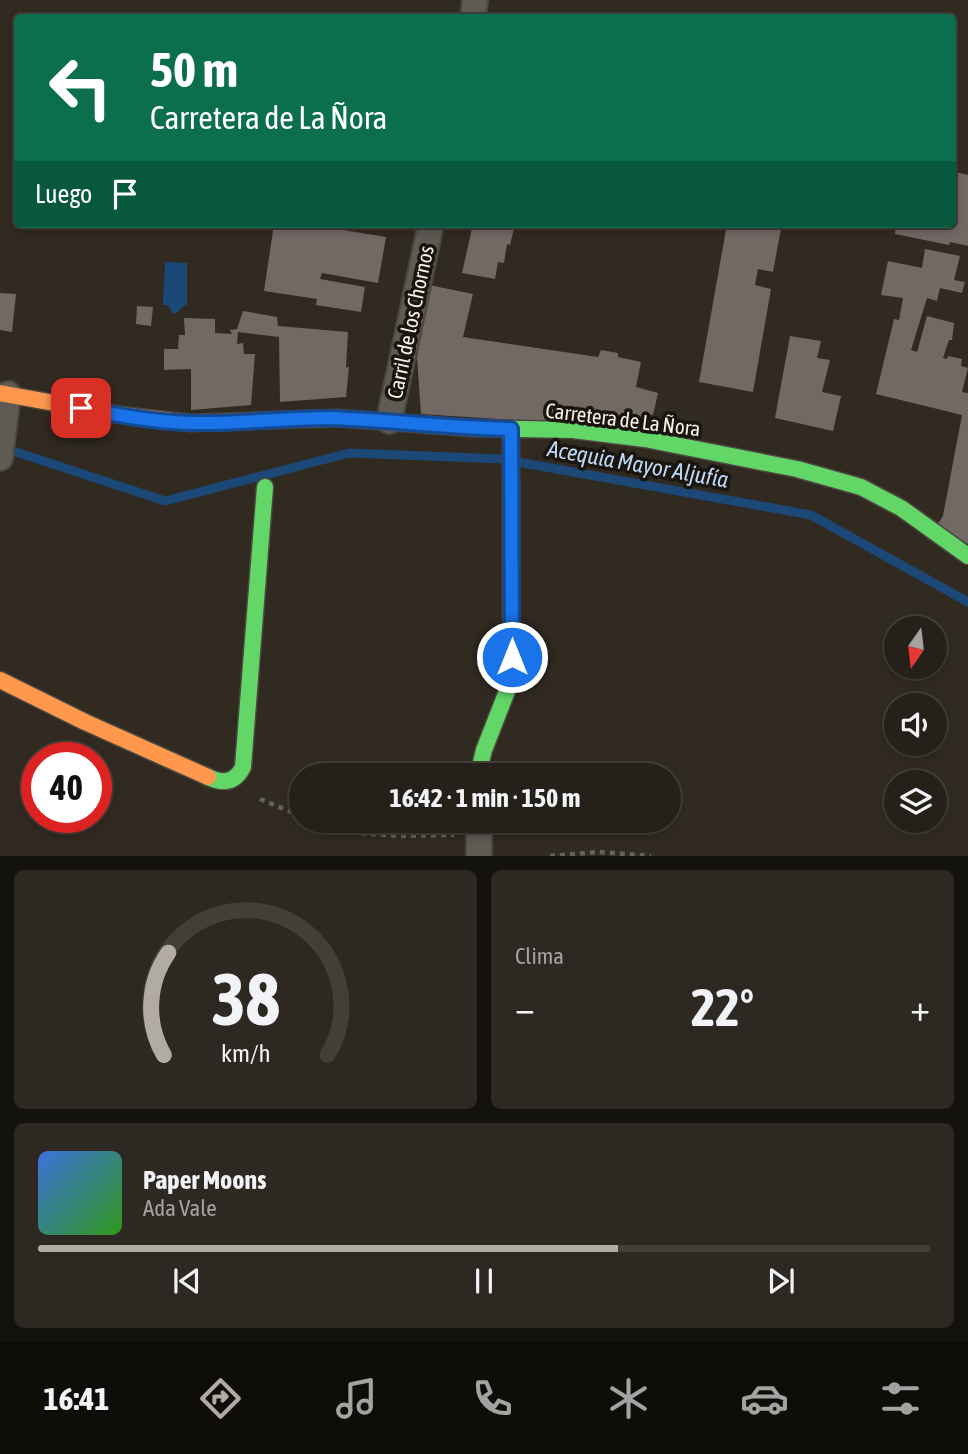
<!DOCTYPE html>
<html lang="es">
<meta charset="utf-8">
<style>
:root{--surface:#252019;--page:#2d2822;--text:#f1f3f6;--muted:#a3a3a2;--line:#423e38;--accent:#b2aba1}
body{margin:0;font-family:"Asap Condensed",sans-serif;background:var(--page);color:var(--text);height:100vh;display:flex;flex-direction:column;font-size:26px;white-space:nowrap}
*{box-sizing:border-box;margin:0}
p{font-size:23px;color:var(--muted)}
.icon{flex:none;width:38px;height:38px;fill:none;stroke:currentColor;stroke-width:2;stroke-linecap:round;stroke-linejoin:round}
.map{position:relative;height:856px;overflow:hidden}
.panel{display:flex;flex-direction:column;gap:14px;padding:14px;background:#14120e;flex:1}
.panel>*{flex:none}
.guide{position:absolute;left:14px;top:14px;width:942px;height:214px;border-radius:7px;box-shadow:0 4px 10px #0003,0 0 0 2px var(--line);background:#0b6e4f;color:#fff;overflow:hidden}
.needle{width:46px;rotate:194deg}
.controls{position:absolute;left:884px;top:616px;display:grid;gap:14px}
.controls a{display:grid;place-items:center;width:63px;height:63px;border-radius:50%;background:var(--surface);box-shadow:0 4px 10px #0003,0 0 0 2px var(--line);font-size:35px}
.speed{position:absolute;left:21px;top:742px;display:flex;gap:14px;font-size:35px;font-weight:700;text-align:center}
.speed>*{display:grid;place-content:center;width:91px;height:91px;border-radius:50%;background:var(--surface);box-shadow:0 4px 10px #0003,0 0 0 2px var(--line);line-height:1}
.speed .limit{border:10px solid #d22;background:#fff;color:#111}
.pin{position:absolute;display:grid;place-items:center;width:60px;height:60px;color:#fff;margin:-30px;border-radius:14px;box-shadow:0 4px 10px #0006}
.me{position:absolute;width:77px;margin:-38px;rotate:0deg;stroke-linejoin:round;filter:drop-shadow(0 0 5px #0008)}
.turn{display:flex;align-items:center;gap:24px;height:147px;padding:0 21px;font-size:32px}
.turn .icon{width:91px;height:91px;stroke-width:2.5}
.turn b{display:block;font-size:49px;line-height:60px}
.then{display:flex;align-items:center;height:66px;padding:0 21px;background:#0003;gap:14px;font-size:26px}
.big{font-size:52px;font-weight:700;line-height:1.1}
.panel .widget{flex:1;display:flex;flex-direction:column;justify-content:center;gap:10px;min-width:0;padding:0 24px;border-radius:10px;background:var(--page)}
.panel .dial{align-items:center;gap:0}
.dial svg{height:182px;overflow:visible;fill:none;stroke:var(--line);stroke-width:7;stroke-linecap:round;text-anchor:middle}
.dial text{fill:var(--text);stroke:none}
.song{display:flex;align-items:center;gap:21px}
.cover{width:84px;height:84px;border-radius:10px;background:linear-gradient(135deg,hsl(220 70% 55%),hsl(110 70% 35%))}
.played{height:7px;border-radius:4px;background:linear-gradient(90deg,var(--accent) 65%,var(--line) 65%)}
.keys{display:flex;justify-content:space-around;direction:ltr}
.heat{display:flex;justify-content:space-between;align-items:center;font-size:38px;direction:ltr}
.panel .tiles{flex:1;display:grid;gap:14px;grid-template-columns:1fr 1fr}
.widget:last-child{grid-column:span 2}
.trip{position:absolute;left:289px;top:763px;width:392px;height:70px;border-radius:35px;background:var(--surface);box-shadow:0 4px 10px #0003,0 0 0 2px var(--line);font-weight:700;line-height:70px;text-align:center}
.menu{display:flex;height:112px;justify-content:space-around;align-items:center;background:#0f0d0a;color:var(--muted)}
.menu .icon{width:49px;height:49px}
.menu .active{color:var(--accent)}
.menu b{font-size:32px;color:var(--text)}
.map>svg:first-child{display:block}
.water{fill:#1b4876}
.lines{fill:none;stroke-linecap:round;stroke-linejoin:round}
.stream{stroke:#1b4876;stroke-width:9}
.building{fill:#726965}
.street-casing{stroke:#4d4740;stroke-width:28}
.fast-casing{stroke:#4d4740;stroke-width:19}
.slow-casing{stroke:#4d4740;stroke-width:19}
.path{stroke:#66615b;stroke-width:4.5;stroke-dasharray:5 5;stroke-linecap:butt}
.street{stroke:#5f5a54;stroke-width:24}
.fast{stroke:#63d668;stroke-width:16}
.slow{stroke:#ff974d;stroke-width:16}
.route-casing{stroke:#114b97;stroke-width:18}
.route{stroke:#1a73e8;stroke-width:12}
.labels{text-anchor:middle;dominant-baseline:central;stroke-width:7;stroke-linejoin:round;paint-order:stroke}
.street-label{font-size:21px;fill:#f8f1e6;stroke:#1a150e}
.water-label{font-size:23px;font-style:italic;fill:#bdd8f7;stroke:#1a150e}
</style>
<div class="map">
<svg width="968" height="856" viewBox="0 0 968 856">
<rect width="100%" height="100%" fill="#312a21"/>
<polygon class="water" points="165,262 187,263 187,305 183,306 177,313 172,313 168,305 163,305"/>
<g class="lines">
<g class="stream">
<polyline points="4,448 165,501 349,453 504,459"/>
<polyline points="518,462 811,515 968,602"/>
</g>
</g>
<g class="building">
<polygon points="952,171 968,175 968,246 950,242 949,245 895,234 896,224 952,224"/>
<polygon points="274,224 307,224 386,237 378,283 322,273 320,279 365,287 361,312 316,305 317,299 264,291"/>
<polygon points="473,224 515,224 510,245 507,244 504,263 498,262 495,279 462,273"/>
<polygon points="727,224 781,229 773,272 758,269 755,285 771,289 753,392 699,382"/>
<polygon points="925,249 960,256 954,280 965,282 962,293 940,288 937,301 927,298 911,350 917,352 927,316 954,323 952,340 949,340 943,358 947,359 948,356 962,359 961,366 968,368 962,392 968,393 968,544 937,525 943,516 962,415 876,394 894,319 899,320 903,298 881,295 888,261 922,268"/>
<polygon points="429,285 473,294 463,337 598,357 601,350 618,353 618,357 641,362 636,387 658,393 653,415 645,413 642,428 421,414 417,358"/>
<polygon points="0,293 16,294 12,332 0,330"/>
<polygon points="137,306 153,307 151,326 136,324"/>
<polygon points="243,311 277,317 278,326 348,332 346,368 349,367 346,397 280,402 279,337 238,332 237,344 243,343 244,354 255,354 251,405 191,410 191,369 164,370 164,349 178,349 179,335 185,335 184,318 215,319 215,333 232,334 230,330 237,329"/>
<polygon points="790,336 821,341 817,358 830,360 822,392 841,396 833,431 775,418"/>
</g>
<g class="lines">
<g class="street-casing">
<g id="street">
<polyline points="473,18 475,0"/>
<polyline points="389,421 431,224"/>
<polyline points="0,458 8,394"/>
<polyline points="479,821 479,856"/>
</g>
</g>
<g class="fast-casing">
<g id="fast">
<polyline points="337,418 471,428 573,430 645,439 797,469 861,487 901,508 968,556"/>
<polyline points="478,775 484,750 511,681 511,429"/>
<path d="M208 777C223 784 235 783 243 767L265 487"/>
</g>
</g>
<g class="slow-casing">
<g id="slow">
<polyline points="0,393 120,415 191,423 337,418"/>
<polyline points="0,680 85,722 208,777"/>
</g>
</g>
<g class="path">
<polyline points="260,799 301,816"/>
<polyline points="313,821 345,832 399,836 454,835"/>
<polyline points="550,856 599,852 651,856"/>
</g>
<use href="#street" class="street"/>
<use href="#fast" class="fast"/>
<use href="#slow" class="slow"/>
</g>
<g class="lines">
<g class="route-casing">
<path id="route" d="M81 408C117 415 154 422 191 423 238 424 284 418 330 418 390 420 450 428 511 429L512 657"/>
</g>
<use href="#route" class="route"/>
</g>
<g class="labels">
<g class="street-label">
<text transform="translate(410 322) rotate(-78)">Carril de los Chornos</text>
<text transform="translate(623 419) rotate(7)">Carretera de La Ñora</text>
</g>
<g class="water-label">
<text transform="translate(638 464) rotate(10)">Acequia Mayor Aljufía</text>
</g>
</g>
</svg>
<div class="controls">
<a><svg class="needle" viewBox="-14 -14 28 28"><path d="M0-13l5 13h-10z" fill="#e53935"/><path d="M0 13l5-13h-10z" fill="#a3a3a2"/></svg></a>
<a><svg class="icon" aria-label="sound" viewBox="0 0 24 24"><path d="M4 9h4l5-4v14l-5-4H4zM17 9q2 3 0 6"/></svg></a>
<a><svg class="icon" aria-label="layers" viewBox="0 0 24 24"><path d="M12 4l9 5-9 5-9-5zM3 14l9 5 9-5"/></svg></a>
</div>
<div class="speed"><div class="limit">40</div></div>
<div class="pin" style="left:81px;top:408px;background:#d93025"><svg class="icon" aria-label="arrive" viewBox="0 0 24 24"><path d="M6 21V4h12l-3 4 3 4H6"/></svg></div>
<svg class="me" style="left:512px;top:657px" viewBox="-20 -20 40 40"><circle r="17" fill="#1a73e8" stroke="#fff" stroke-width="3"/><path d="M0-11L8 9 0 5-8 9z" fill="#fff"/></svg>
<div class="trip">16:42 · 1 min · 150 m</div>
<div class="guide">
<div class="turn"><svg class="icon" aria-label="left" viewBox="0 0 24 24"><path d="M17 20v-9H6M10 6l-5 5 5 5"/></svg><div><b>50 m</b>Carretera de La Ñora</div></div>
<div class="then">Luego<svg class="icon" aria-label="arrive" viewBox="0 0 24 24"><path d="M6 21V4h12l-3 4 3 4H6"/></svg></div>
</div>
</div>
<section class="panel">
<div class="tiles">
<div class="widget dial"><svg viewBox="0 0 100 80">
<path d="M14 69A42 42 0 1 1 86 69"/>
<path d="M14 69A42 42 0 0 1 16 24" stroke="#b2aba1"/>
<text x="50" y="56" font-size="32" font-weight="700">38</text>
<text x="50" y="72" font-size="11">km/h</text>
</svg></div>
<div class="widget"><p>Clima</p>
<div class="heat"><a>−</a><b class="big">22°</b><a>+</a></div>
</div>
<div class="widget">
<div class="song"><i class="cover"></i><div><b>Paper Moons</b><p>Ada Vale</p></div></div>
<div class="played"></div>
<div class="keys"><svg class="icon" aria-label="previous" viewBox="0 0 24 24"><path d="M18 5L8 12l10 7zM5 5v14"/></svg><svg class="icon" aria-label="pause" viewBox="0 0 24 24"><path d="M8 5v14M16 5v14"/></svg><svg class="icon" aria-label="next" viewBox="0 0 24 24"><path d="M6 5l10 7-10 7zM19 5v14"/></svg></div>
</div>
</div>
</section>
<nav class="menu">
<b>16:41</b>
<svg class="icon active" aria-label="directions" viewBox="0 0 24 24"><path d="M12 3l9 9-9 9-9-9zM9 14v-3h6M13 9l2 2-2 2"/></svg>
<svg class="icon" aria-label="music" viewBox="0 0 24 24"><path d="M9 18V5l10-2v13"/><circle cx="6" cy="18" r="3"/><circle cx="16" cy="16" r="3"/></svg>
<svg class="icon" aria-label="phone" viewBox="0 0 24 24"><path d="M5 4h4l2 5-3 2q2 4 5 5l2-3 5 2v4C11 20 4 13 5 4z"/></svg>
<svg class="icon" aria-label="climate" viewBox="0 0 24 24"><path d="M12 3v18M4 7l16 10M4 17L20 7"/></svg>
<svg class="icon" aria-label="car" viewBox="0 0 24 24"><path d="M5 17H2v-5l4-1 3-4h7l3 4 3 1v5h-3M9 17h6M6 11h13"/><circle cx="7" cy="17" r="2"/><circle cx="17" cy="17" r="2"/></svg>
<svg class="icon" aria-label="filters" viewBox="0 0 24 24"><path d="M4 7h16M4 17h16"/><circle cx="9" cy="7" r="2"/><circle cx="15" cy="17" r="2"/></svg>
</nav>
